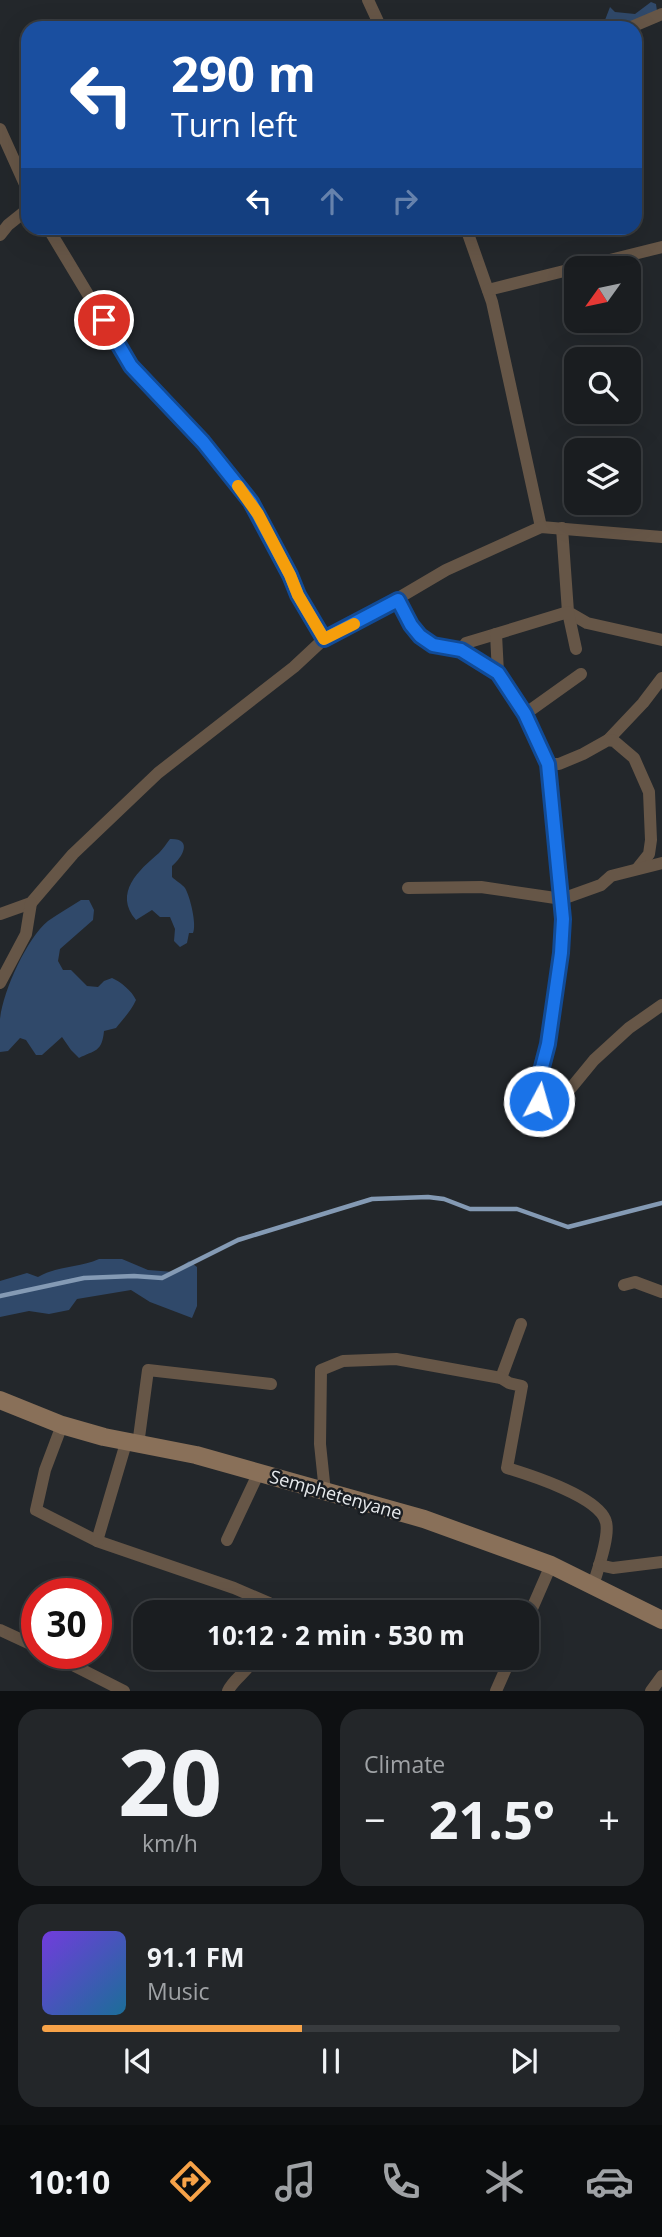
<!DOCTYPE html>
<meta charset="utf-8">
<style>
:root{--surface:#1a1d20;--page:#232629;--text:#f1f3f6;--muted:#9fa2a5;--line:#383b3e;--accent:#f6a248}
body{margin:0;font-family:"Open Sans",sans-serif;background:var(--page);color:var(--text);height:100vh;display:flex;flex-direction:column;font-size:26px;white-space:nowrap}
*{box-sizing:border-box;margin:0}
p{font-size:23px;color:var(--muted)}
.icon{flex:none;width:38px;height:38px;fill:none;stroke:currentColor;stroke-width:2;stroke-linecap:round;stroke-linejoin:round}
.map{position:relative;height:1691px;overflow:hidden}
.panel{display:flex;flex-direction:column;gap:18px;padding:18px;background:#0e1012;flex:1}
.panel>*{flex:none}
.hud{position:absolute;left:21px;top:21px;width:621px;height:214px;border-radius:21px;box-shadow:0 7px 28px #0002,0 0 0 2px var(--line);background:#1a4fa0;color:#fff;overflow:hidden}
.needle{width:46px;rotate:237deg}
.tools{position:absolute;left:564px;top:256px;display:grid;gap:14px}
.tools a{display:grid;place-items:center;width:77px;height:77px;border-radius:14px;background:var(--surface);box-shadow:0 7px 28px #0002,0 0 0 2px var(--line);font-size:35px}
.speed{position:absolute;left:21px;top:1578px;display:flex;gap:14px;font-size:35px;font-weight:700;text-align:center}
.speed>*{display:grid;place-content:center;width:91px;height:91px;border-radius:50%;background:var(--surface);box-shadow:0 7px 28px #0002,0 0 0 2px var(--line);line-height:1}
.speed .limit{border:10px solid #d22;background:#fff;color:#111}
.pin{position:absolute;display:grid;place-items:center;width:60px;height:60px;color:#fff;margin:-30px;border:4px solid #fff;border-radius:50%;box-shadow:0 2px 7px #0007}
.me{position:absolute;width:77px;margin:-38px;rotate:6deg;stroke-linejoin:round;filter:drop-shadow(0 0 5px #0008)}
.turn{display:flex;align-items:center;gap:24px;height:147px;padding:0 35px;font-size:32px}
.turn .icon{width:91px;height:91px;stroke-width:2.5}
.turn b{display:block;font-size:49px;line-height:60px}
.lanes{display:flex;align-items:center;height:66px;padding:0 35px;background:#0003;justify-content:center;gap:35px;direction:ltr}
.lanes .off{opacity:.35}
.big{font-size:52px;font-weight:700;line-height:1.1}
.panel .widget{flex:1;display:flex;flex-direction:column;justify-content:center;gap:10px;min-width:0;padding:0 24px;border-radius:21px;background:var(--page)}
.panel .dial{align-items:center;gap:0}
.dial b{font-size:91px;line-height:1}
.song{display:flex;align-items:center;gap:21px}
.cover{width:84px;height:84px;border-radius:10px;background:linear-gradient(135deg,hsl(260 70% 55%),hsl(200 70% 35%))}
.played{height:7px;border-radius:4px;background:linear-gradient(90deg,var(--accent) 45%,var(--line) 45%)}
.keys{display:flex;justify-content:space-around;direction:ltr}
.heat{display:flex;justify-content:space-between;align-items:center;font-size:38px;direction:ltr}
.panel .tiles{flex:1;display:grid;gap:18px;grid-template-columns:1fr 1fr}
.widget:last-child{grid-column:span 2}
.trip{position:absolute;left:133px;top:1600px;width:406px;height:70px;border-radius:21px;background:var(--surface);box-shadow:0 7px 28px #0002,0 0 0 2px var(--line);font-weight:700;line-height:70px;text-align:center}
.menu{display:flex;height:112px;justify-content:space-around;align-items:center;background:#0a0c0d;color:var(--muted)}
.menu .icon{width:49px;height:49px}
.menu .current{color:var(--accent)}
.menu b{font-size:32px;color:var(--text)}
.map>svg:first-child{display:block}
.green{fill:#30496a}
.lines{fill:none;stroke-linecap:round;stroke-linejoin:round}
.stream{stroke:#849ab4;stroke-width:4.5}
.minor{stroke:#665647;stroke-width:12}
.secondary{stroke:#897059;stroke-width:18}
.route-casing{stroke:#114b97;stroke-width:18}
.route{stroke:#1a73e8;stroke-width:12}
.slow{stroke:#f59e0b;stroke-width:12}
.labels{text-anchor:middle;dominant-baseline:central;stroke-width:5;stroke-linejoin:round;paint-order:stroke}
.street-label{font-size:18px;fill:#e7eaed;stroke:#191d22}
</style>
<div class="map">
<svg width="662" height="1691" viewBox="0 0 662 1691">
<rect width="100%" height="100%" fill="#23272b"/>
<g class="green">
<polygon points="651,2 656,4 657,11 625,28 607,28 605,20 610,7 615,12 635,14"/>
<path d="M170 839C193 838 183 857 172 866V877C176 881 182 884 185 888 190 896 197 925 193 933H189L187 943 180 947 174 941 175 929 170 917H160L152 910 136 920C113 893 139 870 159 853 163 849 166 844 170 839Z"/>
<path d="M81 900H89L94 910 93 920 60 949 58 961 63 970H71L87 986 98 987 104 981 112 978C121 982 132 991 136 1000 131 1011 124 1018 116 1028L104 1031C102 1052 95 1050 79 1058L71 1050 62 1037 42 1055H36L26 1040 20 1038 8 1051 0 1052C0 1041 0 1029 0 1019 3 991 27 938 48 921 58 914 70 907 81 900Z"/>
<path d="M99 1259H122L148 1270 174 1272 189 1261 197 1267V1306L192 1318 150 1302 131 1290 77 1299 69 1310 49 1314 29 1311 0 1317V1281L27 1273 38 1277C57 1266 79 1268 99 1259Z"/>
</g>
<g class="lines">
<polyline class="stream" points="0,1296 84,1278 134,1276 162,1278 238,1240 372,1199 428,1197 444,1199 470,1209 517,1209 568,1227 662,1203"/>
<g class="minor">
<polyline points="368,0 381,28"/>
<polyline points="629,28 662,14"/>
<polyline points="0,129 28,191"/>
<polyline points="48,228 131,366 203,442 251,502 290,575 298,595 324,639"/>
<polyline points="466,228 492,302 541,527"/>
<polyline points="0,235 8,225 28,209"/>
<polyline points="578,268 662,247"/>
<polyline points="488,290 576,268"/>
<polyline points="562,528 568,612 587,623 662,640"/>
<polyline points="398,600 411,625 420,636 433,645 461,650 498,673 525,714 548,764 563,919 561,953 548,1044 541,1071 539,1101 571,1088 594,1060 629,1028 662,1005"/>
<polyline points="461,650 466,643 496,634"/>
<polyline points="498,673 496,634 568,612 576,649"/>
<polyline points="525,714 581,674"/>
<polyline points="608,740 643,703 662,678"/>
<polyline points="548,764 559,764 583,754 608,740 614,741 634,758 649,792 651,840 649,854 637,869"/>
<polyline points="408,888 481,887 562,899 601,885 611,876 662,863"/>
<polyline points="0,914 31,903 73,854 158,773 294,667 324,639 356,623 446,570 541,527 662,537"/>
<polyline points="0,983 26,934 31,903"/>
<polyline points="624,1285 635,1282 662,1292"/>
<path d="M521 1324 501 1378 509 1383 522 1386 507 1468C530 1475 600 1497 606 1522 610 1537 597 1571 593 1586"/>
<polyline points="62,1425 45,1470 36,1510 97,1541 234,1588 269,1603 273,1612"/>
<polyline points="138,1445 148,1370 271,1384"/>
<polyline points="325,1492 320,1444 321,1370 343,1361 396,1359 501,1378"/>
<polyline points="227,1540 259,1472"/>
<polyline points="97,1541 126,1443"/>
<polyline points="599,1565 613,1568 662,1562"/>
<polyline points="527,1620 551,1565"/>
<polyline points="0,1630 37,1647"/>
<polyline points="51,1654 124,1691"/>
<path d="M228 1691C234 1678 247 1673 255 1657"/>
<polyline points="496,1691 511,1657"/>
<polyline points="651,1691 662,1676"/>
</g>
<polyline class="secondary" points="0,1400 62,1425 104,1437 196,1455 424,1519 551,1565 662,1620"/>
</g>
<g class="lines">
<g class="route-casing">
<polyline id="route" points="104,320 131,366 203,442 251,502 290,575 298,595 324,639 398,600 411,625 420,636 433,645 461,650 498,673 525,714 548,764 563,919 561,953 548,1044 541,1071 539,1101"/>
</g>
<use href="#route" class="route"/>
<polyline class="slow" points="238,486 258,514 290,575 298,595 324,639 354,624"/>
</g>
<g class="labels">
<g class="street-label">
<text transform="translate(336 1494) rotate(16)">Semphetenyane</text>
</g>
</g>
</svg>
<div class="tools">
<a><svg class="needle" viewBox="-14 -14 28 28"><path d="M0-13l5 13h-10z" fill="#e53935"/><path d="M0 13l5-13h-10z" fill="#9fa2a5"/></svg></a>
<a><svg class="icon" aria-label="search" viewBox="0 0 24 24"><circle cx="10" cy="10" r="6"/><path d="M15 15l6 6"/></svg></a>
<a><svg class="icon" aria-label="layers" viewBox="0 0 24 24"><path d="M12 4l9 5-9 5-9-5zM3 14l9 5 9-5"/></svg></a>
</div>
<div class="speed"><div class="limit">30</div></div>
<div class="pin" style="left:104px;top:320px;background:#d93025"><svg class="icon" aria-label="arrive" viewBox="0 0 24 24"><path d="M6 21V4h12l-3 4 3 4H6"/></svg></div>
<svg class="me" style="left:539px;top:1101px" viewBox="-20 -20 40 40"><circle r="17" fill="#1a73e8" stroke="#fff" stroke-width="3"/><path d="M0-11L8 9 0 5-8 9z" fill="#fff"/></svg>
<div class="trip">10:12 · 2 min · 530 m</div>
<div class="hud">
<div class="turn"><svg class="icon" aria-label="left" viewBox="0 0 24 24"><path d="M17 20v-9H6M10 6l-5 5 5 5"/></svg><div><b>290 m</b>Turn left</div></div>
<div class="lanes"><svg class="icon" aria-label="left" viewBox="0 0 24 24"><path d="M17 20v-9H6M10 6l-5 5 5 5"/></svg><svg class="icon off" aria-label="ahead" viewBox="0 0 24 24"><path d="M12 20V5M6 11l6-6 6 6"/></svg><svg class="icon off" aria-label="right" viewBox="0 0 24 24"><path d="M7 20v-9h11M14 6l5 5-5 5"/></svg></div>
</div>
</div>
<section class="panel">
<div class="tiles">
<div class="widget dial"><b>20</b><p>km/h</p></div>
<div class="widget"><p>Climate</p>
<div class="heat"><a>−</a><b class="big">21.5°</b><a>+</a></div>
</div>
<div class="widget">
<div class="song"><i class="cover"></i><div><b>91.1 FM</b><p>Music</p></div></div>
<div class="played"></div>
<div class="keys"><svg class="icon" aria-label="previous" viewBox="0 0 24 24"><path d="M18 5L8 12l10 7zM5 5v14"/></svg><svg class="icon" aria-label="pause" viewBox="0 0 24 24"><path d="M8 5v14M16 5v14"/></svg><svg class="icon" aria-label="next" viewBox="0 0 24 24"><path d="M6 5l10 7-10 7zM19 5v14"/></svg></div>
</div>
</div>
</section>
<nav class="menu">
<b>10:10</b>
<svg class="icon current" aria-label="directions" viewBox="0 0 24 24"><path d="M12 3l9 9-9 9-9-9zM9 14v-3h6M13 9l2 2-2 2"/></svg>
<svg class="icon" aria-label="music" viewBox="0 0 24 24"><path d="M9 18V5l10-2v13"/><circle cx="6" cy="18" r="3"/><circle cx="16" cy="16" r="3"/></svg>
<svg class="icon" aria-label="phone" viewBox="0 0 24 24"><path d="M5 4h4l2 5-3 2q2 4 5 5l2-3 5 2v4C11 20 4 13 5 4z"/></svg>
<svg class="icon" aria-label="climate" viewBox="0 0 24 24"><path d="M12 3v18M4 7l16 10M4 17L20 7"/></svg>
<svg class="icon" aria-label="car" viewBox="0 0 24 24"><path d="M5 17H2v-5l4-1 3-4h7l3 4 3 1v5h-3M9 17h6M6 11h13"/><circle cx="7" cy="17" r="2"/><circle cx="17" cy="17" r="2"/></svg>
</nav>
